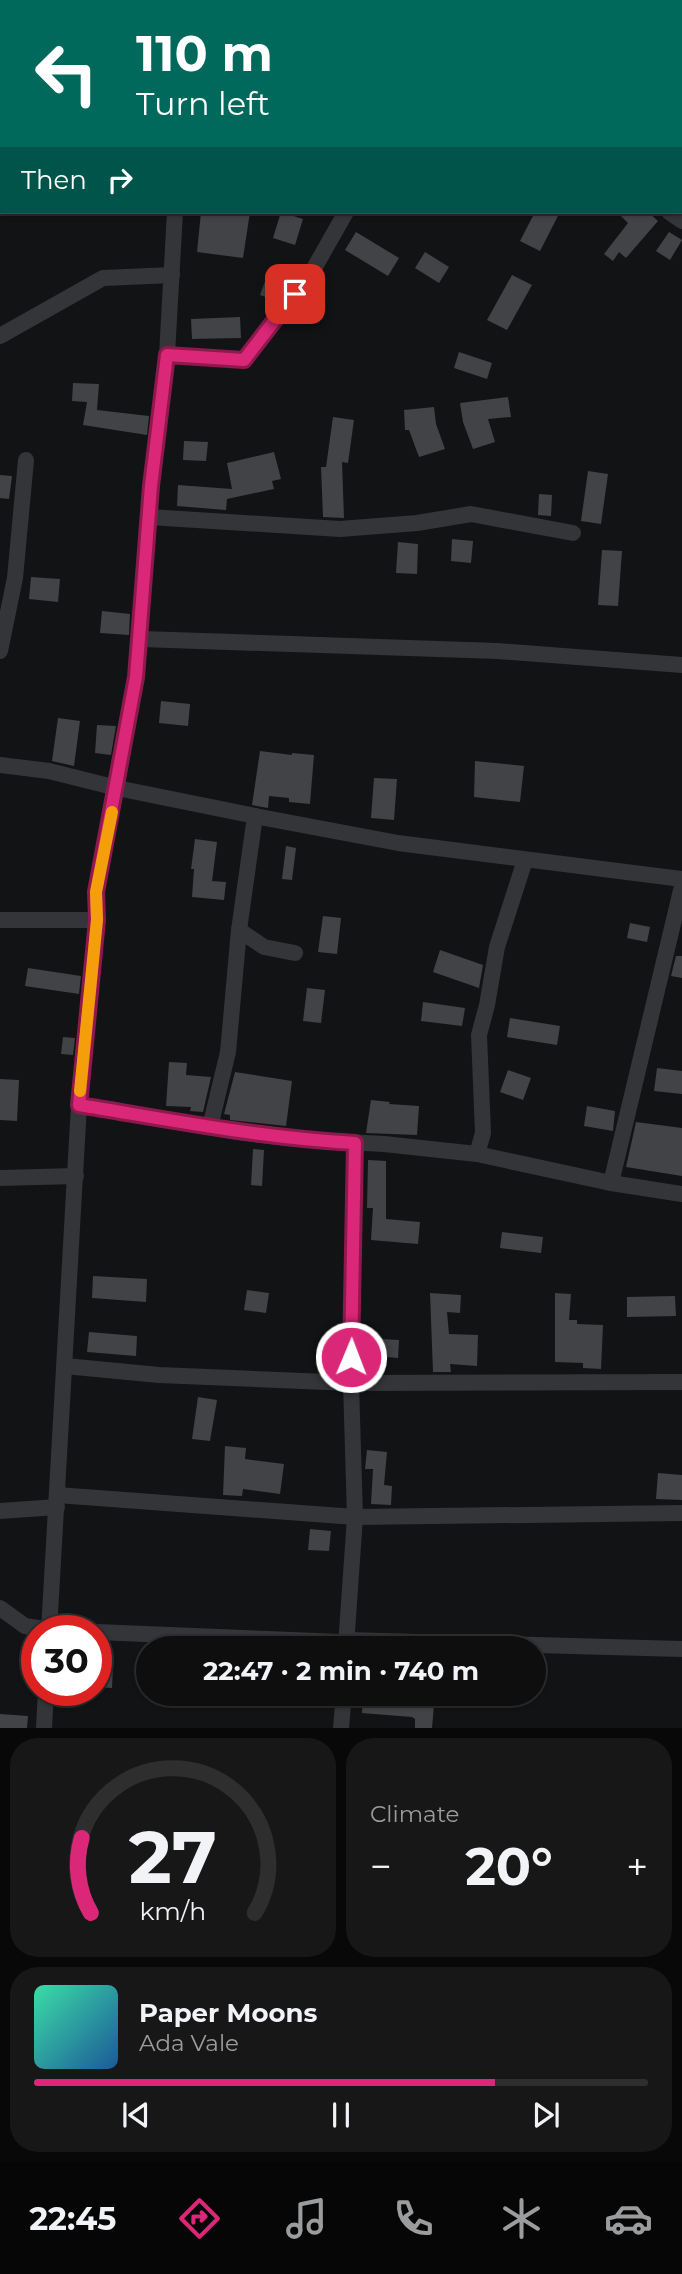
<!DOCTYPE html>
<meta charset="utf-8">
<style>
:root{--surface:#0e0e0f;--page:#171718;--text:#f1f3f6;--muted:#9b9c9e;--line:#2e2e2f;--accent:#db2777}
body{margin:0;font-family:Montserrat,sans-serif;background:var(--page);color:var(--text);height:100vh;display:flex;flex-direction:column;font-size:26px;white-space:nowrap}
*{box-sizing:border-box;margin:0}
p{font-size:23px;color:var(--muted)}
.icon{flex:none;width:38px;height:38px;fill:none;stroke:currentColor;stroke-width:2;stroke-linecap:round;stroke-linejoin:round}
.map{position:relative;height:1728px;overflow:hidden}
.details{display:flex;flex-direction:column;gap:10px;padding:10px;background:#080808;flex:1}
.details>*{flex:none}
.hud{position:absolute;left:0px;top:0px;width:682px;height:214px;box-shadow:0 2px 5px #0004,0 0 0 2px var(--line);background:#00695c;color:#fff;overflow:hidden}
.speed{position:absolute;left:21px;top:1615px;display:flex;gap:14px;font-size:35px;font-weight:700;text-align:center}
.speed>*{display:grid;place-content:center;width:91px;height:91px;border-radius:50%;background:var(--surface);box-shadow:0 2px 5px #0004,0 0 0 2px var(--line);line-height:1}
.speed .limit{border:10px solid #d22;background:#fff;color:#111}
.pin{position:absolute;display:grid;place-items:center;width:60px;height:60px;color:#fff;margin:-30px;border-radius:14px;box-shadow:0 4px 10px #0006}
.me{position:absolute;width:77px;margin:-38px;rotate:1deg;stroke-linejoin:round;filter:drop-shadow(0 0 5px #0008)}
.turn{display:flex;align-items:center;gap:24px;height:147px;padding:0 21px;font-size:32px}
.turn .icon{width:91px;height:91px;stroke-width:2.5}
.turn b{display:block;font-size:49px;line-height:60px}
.then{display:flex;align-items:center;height:66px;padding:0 21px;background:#0003;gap:14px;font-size:26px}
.big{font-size:52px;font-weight:700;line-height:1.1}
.details .card{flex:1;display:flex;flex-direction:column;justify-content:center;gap:10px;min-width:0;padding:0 24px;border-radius:28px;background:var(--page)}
.details .dial{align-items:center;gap:0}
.dial svg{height:182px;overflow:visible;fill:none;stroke:var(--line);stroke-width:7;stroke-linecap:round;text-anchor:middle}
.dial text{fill:var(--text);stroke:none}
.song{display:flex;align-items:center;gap:21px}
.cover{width:84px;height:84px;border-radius:10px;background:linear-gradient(135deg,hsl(160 70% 55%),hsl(210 70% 35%))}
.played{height:7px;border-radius:4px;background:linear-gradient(90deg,var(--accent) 75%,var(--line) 75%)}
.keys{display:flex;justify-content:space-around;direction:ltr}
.heat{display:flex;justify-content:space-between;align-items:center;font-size:38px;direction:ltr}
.details .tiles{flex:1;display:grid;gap:10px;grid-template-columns:1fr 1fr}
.card:last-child{grid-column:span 2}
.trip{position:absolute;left:136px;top:1636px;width:410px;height:70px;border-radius:35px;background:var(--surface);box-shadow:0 2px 5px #0004,0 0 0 2px var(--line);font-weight:700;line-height:70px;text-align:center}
.menu{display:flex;height:112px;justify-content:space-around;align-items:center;background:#060606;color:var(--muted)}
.menu .icon{width:49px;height:49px}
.menu .selected{color:var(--accent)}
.menu b{font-size:32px;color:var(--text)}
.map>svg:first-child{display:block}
.building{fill:#414347}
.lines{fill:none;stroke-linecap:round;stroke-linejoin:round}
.street{stroke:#333539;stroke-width:16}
.route-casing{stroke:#8e194d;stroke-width:18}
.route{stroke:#db2777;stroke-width:12}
.slow{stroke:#f59e0b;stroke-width:12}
</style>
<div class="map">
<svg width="682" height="1728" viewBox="0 0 682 1728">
<rect width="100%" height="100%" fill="#121314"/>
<g class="building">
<polygon points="201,212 250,212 243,258 197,252"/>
<polygon points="281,212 303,219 295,245 273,238"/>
<polygon points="535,212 560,212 540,251 520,241"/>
<polygon points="617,212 648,212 658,221 626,258 619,252 613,261 604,254 628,223"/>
<polygon points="356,232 399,258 388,276 345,250"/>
<polygon points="669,232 682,240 670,260 656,251"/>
<polygon points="425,252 449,267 439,283 415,268"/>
<polygon points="512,275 532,285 507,330 487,320"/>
<polygon points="267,276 289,284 277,301 260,295"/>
<polygon points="240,317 241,338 192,339 191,319"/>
<polygon points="459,352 492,363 487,379 454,368"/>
<polygon points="73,383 99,384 97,410 149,416 147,435 83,425 87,402 72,401"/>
<polygon points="508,397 511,417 488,419 495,442 473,449 463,422 460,403"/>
<polygon points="434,407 436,424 445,449 419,457 409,430 405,430 404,410"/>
<polygon points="333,417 354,420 348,463 342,462 344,518 323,517 321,467 326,467"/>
<polygon points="184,441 208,442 206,461 183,460"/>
<polygon points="274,452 281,479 272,481 274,489 227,499 226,510 177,506 178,485 232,489 227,463"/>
<polygon points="588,471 608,474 601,524 581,521"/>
<polygon points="0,475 12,476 9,499 0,498"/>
<polygon points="539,494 552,495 551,516 538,515"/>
<polygon points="452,539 473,541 471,563 451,561"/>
<polygon points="398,542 418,544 417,574 396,573"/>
<polygon points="602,550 622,551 618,606 598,605"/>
<polygon points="31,577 60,579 58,602 29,599"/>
<polygon points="102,611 130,614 129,635 100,633"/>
<polygon points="161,701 190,704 188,726 159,723"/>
<polygon points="58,718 80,721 74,766 52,761"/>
<polygon points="97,725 116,726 111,755 95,753"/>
<polygon points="260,751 292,755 292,753 314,755 310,804 289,802 289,798 269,796 268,808 252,805"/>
<polygon points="475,761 524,766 520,802 474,797"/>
<polygon points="374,778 397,779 394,820 371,818"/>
<polygon points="195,839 217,842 212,881 226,882 224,900 192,897 194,869 191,869"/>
<polygon points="286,846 296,848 292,880 282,879"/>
<polygon points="323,916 341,918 337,954 318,952"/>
<polygon points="630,923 650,927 647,942 627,938"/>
<polygon points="440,950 483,965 479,988 433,972"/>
<polygon points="676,956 682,956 682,978 671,976"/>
<polygon points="28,968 81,976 79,994 25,986"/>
<polygon points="307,988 325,990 321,1023 303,1021"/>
<polygon points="423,1002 465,1008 462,1026 421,1021"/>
<polygon points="510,1018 560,1026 557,1045 507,1037"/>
<polygon points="63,1037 75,1038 73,1055 61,1054"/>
<polygon points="169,1062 187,1063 186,1075 211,1077 203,1112 190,1111 191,1107 166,1106"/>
<polygon points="657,1068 682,1071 682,1094 654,1091"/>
<polygon points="508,1070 531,1078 523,1100 500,1092"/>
<polygon points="235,1072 292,1081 286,1126 230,1120 230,1115 224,1114"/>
<polygon points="0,1079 19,1080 17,1121 0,1120"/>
<polygon points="371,1100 390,1102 389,1104 419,1106 417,1135 366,1133"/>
<polygon points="587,1106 615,1111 613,1131 584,1126"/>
<polygon points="636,1122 682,1128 682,1176 626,1167"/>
<polygon points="253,1149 264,1150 262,1186 251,1185"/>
<polygon points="368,1160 386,1161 386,1219 420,1222 418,1244 371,1240 373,1208 367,1208"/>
<polygon points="502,1232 543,1237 541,1253 500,1248"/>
<polygon points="93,1276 147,1279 146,1302 92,1298"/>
<polygon points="247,1290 269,1293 266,1313 244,1310"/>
<polygon points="430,1293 461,1295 460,1313 447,1312 449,1334 478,1335 477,1366 450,1364 451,1372 433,1372"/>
<polygon points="555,1293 571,1294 569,1320 577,1320 577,1324 603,1325 601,1369 583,1368 583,1363 555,1362"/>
<polygon points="675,1296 676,1316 627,1317 627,1297"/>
<polygon points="89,1332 137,1336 136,1356 87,1352"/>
<polygon points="367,1338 399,1340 398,1358 366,1355"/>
<polygon points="198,1397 217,1400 210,1441 192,1439"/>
<polygon points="225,1446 246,1448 245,1459 284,1464 280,1494 243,1489 242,1496 223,1495"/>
<polygon points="367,1450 387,1452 384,1485 392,1486 391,1505 371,1504 373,1469 365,1469"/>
<polygon points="658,1473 682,1475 682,1500 656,1499"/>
<polygon points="310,1529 331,1531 329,1551 308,1550"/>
<polygon points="96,1666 113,1667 112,1688 96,1687"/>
<polygon points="363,1694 413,1697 414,1694 435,1694 432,1728 415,1728 415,1719 412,1717 362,1713"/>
<polygon points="0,1714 28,1716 27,1728 0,1728"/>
</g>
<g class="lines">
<g class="street">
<polyline points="145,0 146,2"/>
<polyline points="653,0 657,2"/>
<polyline points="83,2 86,0"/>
<polyline points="463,2 464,0"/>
<polyline points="681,14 682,14"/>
<polyline points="0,44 2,43"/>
<polyline points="669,212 682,221"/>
<polyline points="0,336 103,278 172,275"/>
<polyline points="167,355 244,360 312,272 346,212"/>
<polyline points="149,517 340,529 417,523 471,514 573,533"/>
<polyline points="141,639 497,651 682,665"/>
<polyline points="0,651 15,578 26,460"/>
<polyline points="0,765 49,771 117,788 255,816 398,843 682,879"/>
<polyline points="0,920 97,920"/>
<polyline points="239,930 264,947 295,953"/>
<polyline points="79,1105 244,1133 308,1140 384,1144 477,1154 483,1133 479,1035 487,1005 497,947 525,860"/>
<polyline points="210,1127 228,1052 239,930 255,816"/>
<polyline points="477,1154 611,1183 682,1194"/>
<polyline points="0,1178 76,1176"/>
<polyline points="611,1183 682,886"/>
<polyline points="65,1366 159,1375 351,1383 682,1382"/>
<polyline points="57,1495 355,1517 682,1513"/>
<polyline points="0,1511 57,1507"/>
<polyline points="0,1608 25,1626 57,1631"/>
<polyline points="49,1631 79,1105 97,920 96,892 136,677 151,486 167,355 175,212"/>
<polyline points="96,1632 341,1642 346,1648"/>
<polyline points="345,1640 682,1649"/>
<polyline points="346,1646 355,1517 351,1383 355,1143"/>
<polyline points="44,1728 46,1690"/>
<polyline points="341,1728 344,1694"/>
</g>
</g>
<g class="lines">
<g class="route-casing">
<path id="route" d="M295 294 244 360 167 355 151 486 136 677 96 892 97 920 79 1105C171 1120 262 1138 355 1143L351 1357"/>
</g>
<use href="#route" class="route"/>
<polyline class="slow" points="80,1091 97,920 96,892 112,812"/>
</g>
</svg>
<div class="speed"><div class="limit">30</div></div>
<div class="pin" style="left:295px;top:294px;background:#d93025"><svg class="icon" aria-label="arrive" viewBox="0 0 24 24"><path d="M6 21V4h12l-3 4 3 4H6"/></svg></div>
<svg class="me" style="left:351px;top:1357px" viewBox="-20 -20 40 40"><circle r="17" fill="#db2777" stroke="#fff" stroke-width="3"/><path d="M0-11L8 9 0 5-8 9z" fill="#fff"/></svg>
<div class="trip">22:47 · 2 min · 740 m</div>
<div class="hud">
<div class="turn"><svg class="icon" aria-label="left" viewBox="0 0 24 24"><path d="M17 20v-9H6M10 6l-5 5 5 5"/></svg><div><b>110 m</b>Turn left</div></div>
<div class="then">Then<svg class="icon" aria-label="right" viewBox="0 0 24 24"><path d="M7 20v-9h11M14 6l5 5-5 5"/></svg></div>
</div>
</div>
<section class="details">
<div class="tiles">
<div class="card dial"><svg viewBox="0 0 100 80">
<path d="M14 69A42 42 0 1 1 86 69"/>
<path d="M14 69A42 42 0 0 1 10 36" stroke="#db2777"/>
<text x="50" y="56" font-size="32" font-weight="700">27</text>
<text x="50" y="72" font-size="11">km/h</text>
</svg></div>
<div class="card"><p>Climate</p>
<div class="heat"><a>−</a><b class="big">20°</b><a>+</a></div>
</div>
<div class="card">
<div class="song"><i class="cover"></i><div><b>Paper Moons</b><p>Ada Vale</p></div></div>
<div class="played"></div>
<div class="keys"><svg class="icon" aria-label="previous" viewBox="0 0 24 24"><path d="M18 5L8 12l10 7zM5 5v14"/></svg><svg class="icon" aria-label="pause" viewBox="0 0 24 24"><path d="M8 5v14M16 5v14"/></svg><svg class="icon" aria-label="next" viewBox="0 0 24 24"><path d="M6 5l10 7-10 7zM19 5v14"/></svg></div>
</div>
</div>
</section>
<nav class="menu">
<b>22:45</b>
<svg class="icon selected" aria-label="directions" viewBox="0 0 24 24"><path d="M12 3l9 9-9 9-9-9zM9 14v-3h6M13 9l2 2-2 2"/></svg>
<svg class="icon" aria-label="music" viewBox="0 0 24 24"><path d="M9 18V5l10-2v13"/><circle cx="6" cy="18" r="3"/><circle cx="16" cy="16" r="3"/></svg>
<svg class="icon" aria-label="phone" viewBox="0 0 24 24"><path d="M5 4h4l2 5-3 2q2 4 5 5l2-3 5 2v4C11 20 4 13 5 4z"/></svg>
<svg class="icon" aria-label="climate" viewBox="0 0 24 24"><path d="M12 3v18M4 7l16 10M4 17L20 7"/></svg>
<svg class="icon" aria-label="car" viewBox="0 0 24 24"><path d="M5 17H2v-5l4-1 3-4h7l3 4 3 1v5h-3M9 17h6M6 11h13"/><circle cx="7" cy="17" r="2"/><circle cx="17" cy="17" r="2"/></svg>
</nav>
